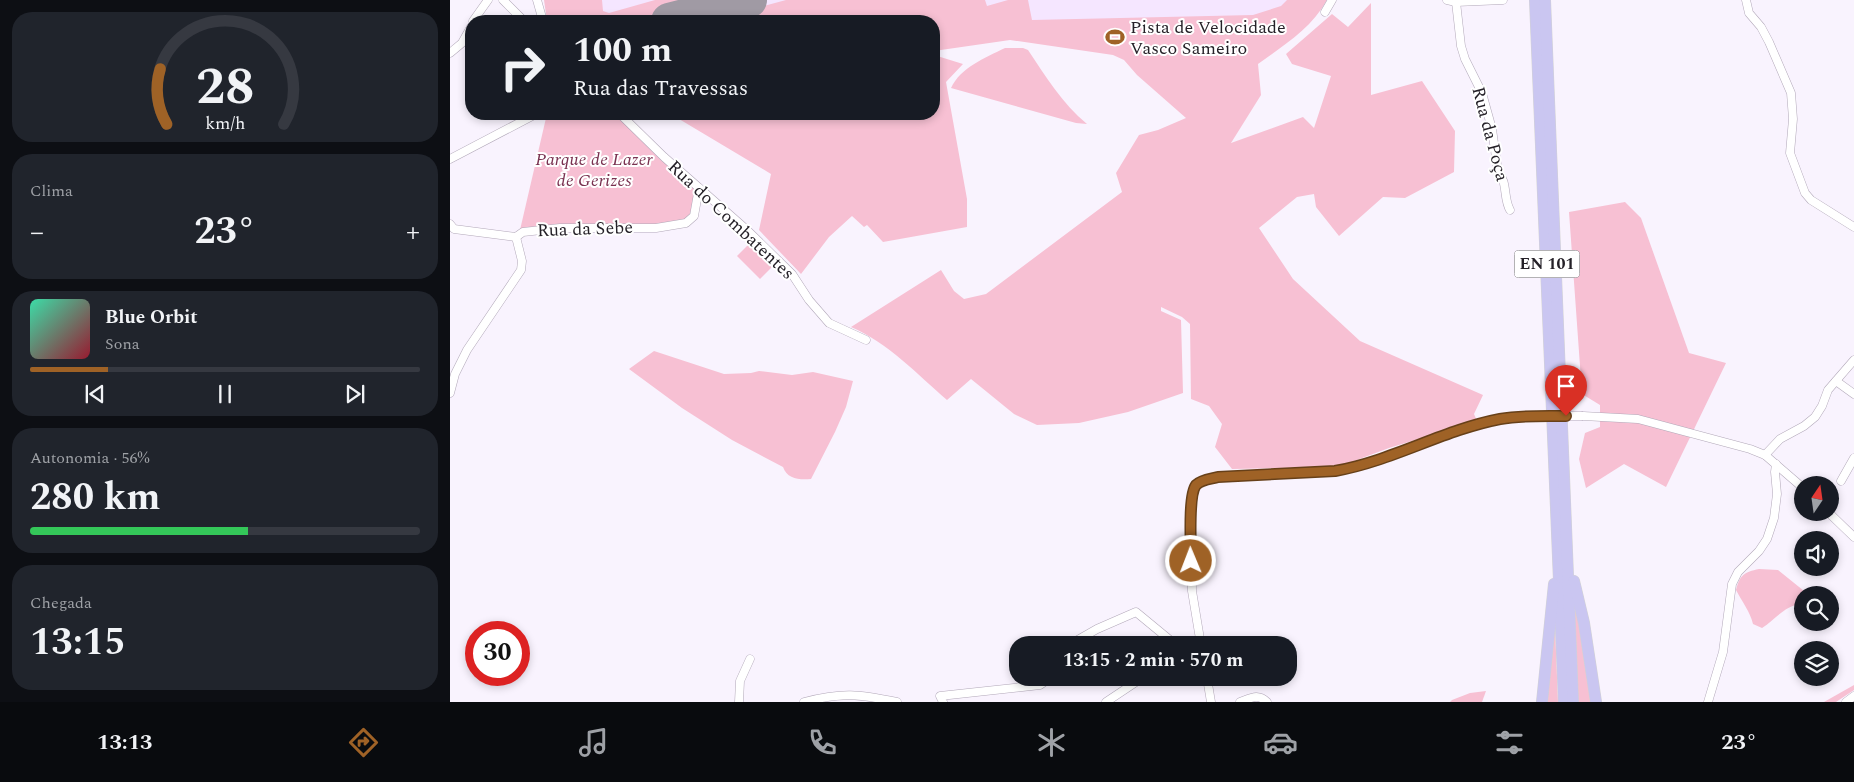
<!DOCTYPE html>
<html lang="pt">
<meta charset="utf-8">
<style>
:root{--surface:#171b24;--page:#20242c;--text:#f1f3f6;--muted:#9ea1a6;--line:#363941;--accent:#9f6226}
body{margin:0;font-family:Spectral,serif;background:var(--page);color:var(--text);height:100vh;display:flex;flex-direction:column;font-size:19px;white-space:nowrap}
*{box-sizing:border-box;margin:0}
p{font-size:16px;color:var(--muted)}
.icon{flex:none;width:28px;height:28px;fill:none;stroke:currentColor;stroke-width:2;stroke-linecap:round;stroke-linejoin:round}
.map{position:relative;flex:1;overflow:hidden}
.side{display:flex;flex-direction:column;gap:12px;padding:12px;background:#0d0f14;width:450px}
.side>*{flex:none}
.guide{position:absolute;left:15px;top:15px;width:475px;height:105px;border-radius:20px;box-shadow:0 2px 8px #0003;background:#171b24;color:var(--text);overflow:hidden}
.needle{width:32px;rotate:13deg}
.controls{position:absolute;left:1344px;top:476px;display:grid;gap:10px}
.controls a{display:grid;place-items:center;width:45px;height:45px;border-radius:50%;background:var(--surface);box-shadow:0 2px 8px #0003;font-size:25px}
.speed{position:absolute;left:15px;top:621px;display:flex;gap:10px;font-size:25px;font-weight:700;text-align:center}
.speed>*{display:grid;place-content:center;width:65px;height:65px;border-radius:50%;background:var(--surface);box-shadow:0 2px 8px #0003;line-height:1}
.speed .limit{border:8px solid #d22;background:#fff;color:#111}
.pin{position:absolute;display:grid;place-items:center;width:42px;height:42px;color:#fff;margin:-51px -21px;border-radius:50% 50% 50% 0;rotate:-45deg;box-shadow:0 0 5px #0007}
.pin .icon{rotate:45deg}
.me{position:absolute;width:55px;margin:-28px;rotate:359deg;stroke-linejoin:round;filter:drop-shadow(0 0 4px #0008)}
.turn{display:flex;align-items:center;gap:18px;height:105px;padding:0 25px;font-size:22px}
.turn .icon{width:65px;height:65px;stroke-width:2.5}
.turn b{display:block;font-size:35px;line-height:42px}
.big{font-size:38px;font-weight:700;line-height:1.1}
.side .tile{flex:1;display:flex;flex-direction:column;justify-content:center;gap:8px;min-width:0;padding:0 18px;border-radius:20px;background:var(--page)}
.side .dial{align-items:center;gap:0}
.dial svg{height:130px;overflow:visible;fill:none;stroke:var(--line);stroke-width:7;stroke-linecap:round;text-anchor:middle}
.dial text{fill:var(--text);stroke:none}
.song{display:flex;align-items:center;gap:15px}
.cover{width:60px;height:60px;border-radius:8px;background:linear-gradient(135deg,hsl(160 70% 55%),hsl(350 70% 35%))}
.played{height:5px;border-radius:2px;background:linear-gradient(90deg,var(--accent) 20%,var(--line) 20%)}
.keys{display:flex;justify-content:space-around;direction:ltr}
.heat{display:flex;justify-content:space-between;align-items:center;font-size:28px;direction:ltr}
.charge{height:8px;border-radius:4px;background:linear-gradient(90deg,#34c759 56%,var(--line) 0)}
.trip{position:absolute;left:559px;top:636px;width:288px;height:50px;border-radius:20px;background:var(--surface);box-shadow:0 2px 8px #0003;font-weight:700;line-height:50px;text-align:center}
.tabs{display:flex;height:80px;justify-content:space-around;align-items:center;background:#090b0e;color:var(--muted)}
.tabs .icon{width:35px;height:35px}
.tabs .selected{color:var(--accent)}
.tabs b{font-size:22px;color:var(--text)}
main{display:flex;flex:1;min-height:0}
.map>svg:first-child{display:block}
.built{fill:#f5e6ff}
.green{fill:#f7c0d3}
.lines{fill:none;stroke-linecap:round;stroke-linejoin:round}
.runway{stroke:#a09aa4;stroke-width:36}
.minor-casing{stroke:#b2a8b9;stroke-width:9}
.highway-casing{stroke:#d3d3d4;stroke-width:12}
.minor{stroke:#fff;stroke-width:8}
.highway{stroke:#cac6f1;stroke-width:11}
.minor-bridge-casing{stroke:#b2a8b9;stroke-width:9;stroke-linecap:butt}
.minor-bridge{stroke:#fff;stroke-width:8}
.route-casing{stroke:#674019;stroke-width:12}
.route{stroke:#9f6226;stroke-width:9}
.labels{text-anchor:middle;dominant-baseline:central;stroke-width:4;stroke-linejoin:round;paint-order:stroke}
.shield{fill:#fff;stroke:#666468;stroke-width:1}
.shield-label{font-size:16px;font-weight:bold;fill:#252128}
.poi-label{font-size:18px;fill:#252128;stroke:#fff;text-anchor:start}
.street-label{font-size:18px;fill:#252128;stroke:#fff}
.park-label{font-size:18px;font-style:italic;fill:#793150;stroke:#fff}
</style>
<main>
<section class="side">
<div class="tile dial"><svg viewBox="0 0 100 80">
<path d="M14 69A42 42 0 1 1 86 69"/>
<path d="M14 69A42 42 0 0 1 10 35" stroke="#9f6226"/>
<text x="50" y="56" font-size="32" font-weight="700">28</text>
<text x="50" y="72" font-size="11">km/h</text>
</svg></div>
<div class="tile"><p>Clima</p>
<div class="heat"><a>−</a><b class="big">23°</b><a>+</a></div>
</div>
<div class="tile">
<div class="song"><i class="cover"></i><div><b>Blue Orbit</b><p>Sona</p></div></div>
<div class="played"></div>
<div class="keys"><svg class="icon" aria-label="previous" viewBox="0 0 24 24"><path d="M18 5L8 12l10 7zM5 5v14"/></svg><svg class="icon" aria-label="pause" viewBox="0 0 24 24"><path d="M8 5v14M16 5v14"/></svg><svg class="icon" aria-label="next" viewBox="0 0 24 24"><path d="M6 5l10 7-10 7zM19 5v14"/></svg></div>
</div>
<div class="tile"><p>Autonomia · 56%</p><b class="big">280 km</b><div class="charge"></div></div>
<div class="tile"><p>Chegada</p><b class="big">13:15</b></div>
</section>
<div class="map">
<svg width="1404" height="702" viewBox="0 0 1404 702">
<rect width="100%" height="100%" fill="#f9f3fe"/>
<polygon class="built" points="132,0 857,0 828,22 133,21"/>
<g class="green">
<polygon points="94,0 152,0 153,11 159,13 205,0 262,0 183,21 97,21"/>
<path d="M336 0H535L537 6 558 0H578L582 20 803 15 831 6 837 0H877C861 29 834 45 808 64L811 95 781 143 853 117 864 128 881 76 842 64 836 54 882 14 898 27 921 3V95L972 81 1005 131 1004 172 955 198 933 197 889 236 866 207 864 194 847 197 809 228 843 279 910 341 1033 395 1024 414 1027 421 939 448 888 467 782 469 765 447 772 424 759 406 741 399 740 324 732 317 711 307V311L731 320 733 393 678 412 629 423 587 425 564 414 521 379 497 400C468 375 437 342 401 327L491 270 504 291 514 299 536 294 672 192 666 173 689 135 708 130 736 118 687 75 674 60 663 55 560 40 484 51V21H257Z"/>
<path d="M555 48H573L578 50C596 77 612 103 637 124L626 123 501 88C511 67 535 58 555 48Z"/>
<polygon points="484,55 513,64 496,82 517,199 517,227 433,242 417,225 414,227 402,216 379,237 351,274 309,230 321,174 229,119 227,114 484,114"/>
<polygon points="109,114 166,114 245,190 244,211 233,221 192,226 154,224 108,225 70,230 96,118"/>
<polygon points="1175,202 1191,218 1239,353 1276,363 1216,487 1174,464 1136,488 1129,459 1135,433 1150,427 1150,405 1132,394 1119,212"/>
<polygon points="301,242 324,265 310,279 287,256"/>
<path d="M204 351 274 374 301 373 309 371 342 375 363 372 403 381 396 407 385 432 361 479C349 480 337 479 333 467L282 440 232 408 179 369Z"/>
<path d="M1309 569 1328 570 1359 595H1352V604C1335 605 1326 619 1312 628L1303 624C1300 611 1292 602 1286 590 1290 575 1294 572 1309 569Z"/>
<polygon points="1124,600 1129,625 1141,702 1128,702"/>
<polygon points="1104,602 1108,702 1096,702"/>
<polygon points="1404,685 1404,690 1386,702 1374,702"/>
<polygon points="1036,691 1032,702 1000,702 1002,700 1020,693"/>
</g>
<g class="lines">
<polyline class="runway" points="219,21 299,0"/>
<g class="minor-casing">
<g id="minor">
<polyline points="53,0 74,21"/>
<polyline points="87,0 93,21"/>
<polyline points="997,0 1006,2 1053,0"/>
<polyline points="1296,0 1299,13 1311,27 1319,42 1341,93 1343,119 1340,153 1355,193 1361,200 1404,227"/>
<path d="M1006 2 1011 46 1015 59 1032 93 1042 129 1048 172C1058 182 1053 198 1060 210"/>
<polyline points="875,12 882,0"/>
<polyline points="23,21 38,0"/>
<polyline points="0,53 12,43 21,27"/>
<polyline points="170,114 214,157 298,231 342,274 359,300 379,323 416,340"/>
<polyline points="0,159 86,114"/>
<polyline points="0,224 4,229 66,237 73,232 110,228 206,228 236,223 244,216 249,188"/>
<polyline points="1386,381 1404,394"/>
<polyline points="0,393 5,374 17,350 71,270 72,261 66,237"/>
<polyline points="1133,416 1188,419 1300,449 1315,455 1352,487"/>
<polyline points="1315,455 1330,439 1354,426 1365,417 1372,406 1378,390 1404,360"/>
<polyline points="1391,481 1404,458"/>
<polyline points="1378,512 1404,537"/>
<polyline points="619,645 647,629 686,612 726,645"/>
<path d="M751 645 742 591 741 530 742 497 745 487 752 481 768 477 885 471C952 460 1011 417 1081 416"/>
<polyline points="757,678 761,702"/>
<polyline points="289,702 290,681 300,659"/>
<path d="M354 702C393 692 408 694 447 702"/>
<polyline points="493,702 490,696 590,685 600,678"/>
<polyline points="656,702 692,678"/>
<path d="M790 702C801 698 808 693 817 702"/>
<polyline points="1258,702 1273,652 1282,584 1288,572 1309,551 1317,539 1324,518 1327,494 1325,472 1326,464"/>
<polyline points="1396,702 1404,696"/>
</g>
</g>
<g class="highway-casing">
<g id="highway">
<polyline points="1085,0 1114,702"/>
<polyline points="1095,0 1123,702"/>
<polyline points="1124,581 1134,623 1146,702"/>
<polyline points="1092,702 1104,584"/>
</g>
</g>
<use href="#minor" class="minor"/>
<use href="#highway" class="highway"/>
<g class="minor-bridge-casing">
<polyline id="minor-bridge" points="1081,416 1133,416"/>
</g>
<use href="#minor-bridge" class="minor-bridge"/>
</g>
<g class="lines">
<g class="route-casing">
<path id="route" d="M741 561C741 546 738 495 746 485 752 479 761 479 768 477L885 471C942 461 993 430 1050 419 1072 415 1094 416 1116 416"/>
</g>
<use href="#route" class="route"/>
</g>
<defs>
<g id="stadium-bare" transform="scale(1.5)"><path d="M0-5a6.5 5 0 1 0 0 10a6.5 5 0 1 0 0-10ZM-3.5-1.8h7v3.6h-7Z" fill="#9f6226" stroke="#fff" stroke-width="2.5" paint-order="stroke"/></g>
</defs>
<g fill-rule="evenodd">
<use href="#stadium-bare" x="665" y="37"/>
</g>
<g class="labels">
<rect class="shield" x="1064.5" y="250.5" width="65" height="27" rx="4"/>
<g class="shield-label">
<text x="1097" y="264">EN 101</text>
</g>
<g class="poi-label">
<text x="680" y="27">Pista de Velocidade<tspan x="680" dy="21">Vasco Sameiro</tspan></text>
</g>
<g class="street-label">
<text transform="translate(1040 134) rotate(75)">Rua da Poça</text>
<text transform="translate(281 220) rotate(43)">Rua do Combatentes</text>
<text transform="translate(135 229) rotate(-2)">Rua da Sebe</text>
</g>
<g class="park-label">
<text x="144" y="159">Parque de Lazer<tspan x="144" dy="21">de Gerizes</tspan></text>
</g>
</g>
</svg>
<div class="controls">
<a><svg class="needle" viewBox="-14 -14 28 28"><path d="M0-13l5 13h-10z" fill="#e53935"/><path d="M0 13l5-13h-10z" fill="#9ea1a6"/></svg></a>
<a><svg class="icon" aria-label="sound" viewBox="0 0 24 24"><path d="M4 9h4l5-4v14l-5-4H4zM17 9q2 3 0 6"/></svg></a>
<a><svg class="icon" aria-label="search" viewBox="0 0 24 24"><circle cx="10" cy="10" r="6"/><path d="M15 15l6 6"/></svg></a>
<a><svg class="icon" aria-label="layers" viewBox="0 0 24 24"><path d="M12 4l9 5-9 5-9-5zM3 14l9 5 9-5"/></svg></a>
</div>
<div class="speed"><div class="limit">30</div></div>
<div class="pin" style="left:1116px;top:416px;background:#d93025"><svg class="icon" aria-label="arrive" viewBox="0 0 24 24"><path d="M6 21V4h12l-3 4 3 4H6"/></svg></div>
<svg class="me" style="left:741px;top:561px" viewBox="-20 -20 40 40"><circle r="17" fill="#9f6226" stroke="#fff" stroke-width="3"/><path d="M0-11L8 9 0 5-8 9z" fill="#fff"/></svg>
<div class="trip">13:15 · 2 min · 570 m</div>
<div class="guide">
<div class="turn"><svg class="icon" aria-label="right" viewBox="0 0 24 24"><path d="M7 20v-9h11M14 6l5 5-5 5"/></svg><div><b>100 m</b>Rua das Travessas</div></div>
</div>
</div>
</main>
<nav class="tabs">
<b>13:13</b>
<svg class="icon selected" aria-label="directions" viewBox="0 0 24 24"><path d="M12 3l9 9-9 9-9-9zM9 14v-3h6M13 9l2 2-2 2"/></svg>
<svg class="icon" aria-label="music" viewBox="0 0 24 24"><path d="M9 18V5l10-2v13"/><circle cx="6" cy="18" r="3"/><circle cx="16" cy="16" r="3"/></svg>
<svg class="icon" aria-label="phone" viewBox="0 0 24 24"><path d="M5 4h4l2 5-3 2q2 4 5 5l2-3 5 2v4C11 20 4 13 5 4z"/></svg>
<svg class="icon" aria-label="climate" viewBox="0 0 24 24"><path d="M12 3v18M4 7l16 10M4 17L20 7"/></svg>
<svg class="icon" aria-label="car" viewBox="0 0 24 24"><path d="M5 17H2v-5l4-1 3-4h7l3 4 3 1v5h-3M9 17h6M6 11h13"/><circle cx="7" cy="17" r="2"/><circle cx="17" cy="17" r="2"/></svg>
<svg class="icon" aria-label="filters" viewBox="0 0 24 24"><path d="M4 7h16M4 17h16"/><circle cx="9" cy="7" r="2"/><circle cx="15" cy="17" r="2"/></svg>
<b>23°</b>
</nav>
